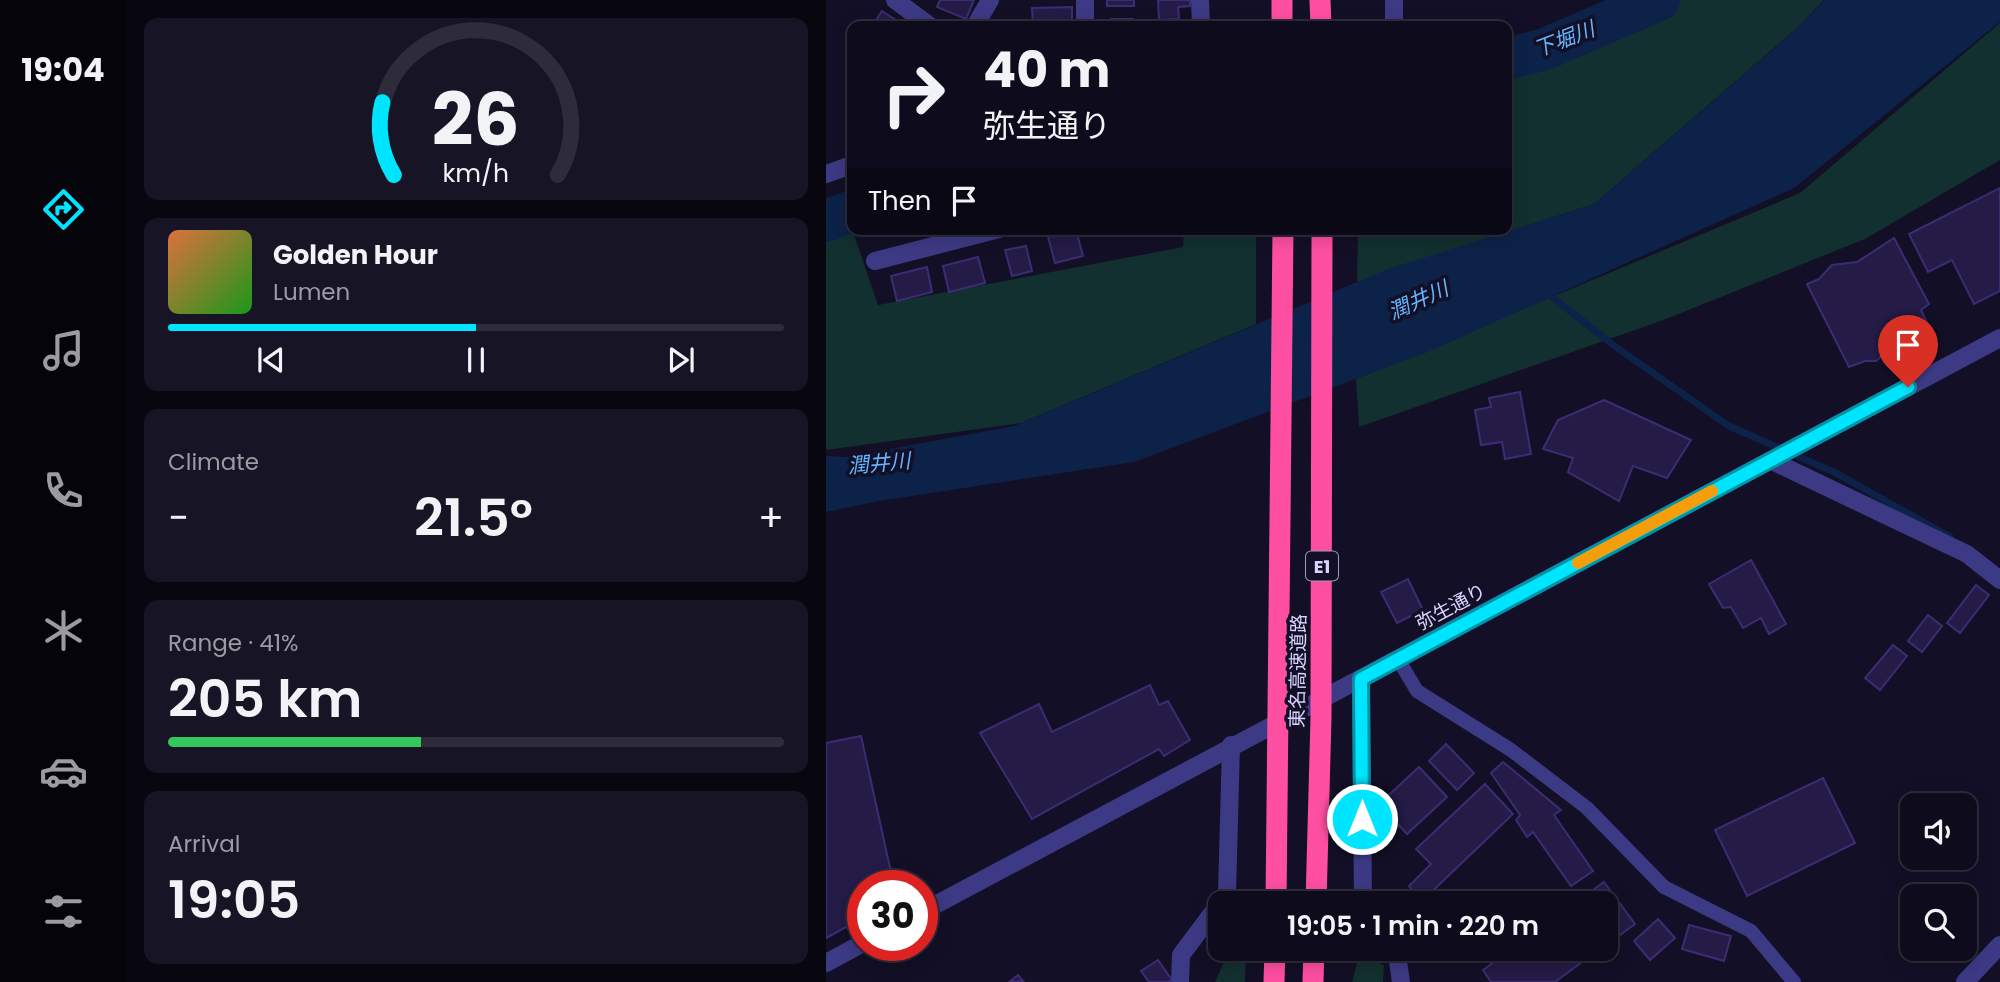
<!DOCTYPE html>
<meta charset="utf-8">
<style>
:root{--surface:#0e0b1c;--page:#171425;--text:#f1f3f6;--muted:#9b9ba3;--line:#2e2b3b;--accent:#00e5ff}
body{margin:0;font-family:Poppins,"Noto Sans JP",sans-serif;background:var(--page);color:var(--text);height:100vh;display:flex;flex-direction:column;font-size:26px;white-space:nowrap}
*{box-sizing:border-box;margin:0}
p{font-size:23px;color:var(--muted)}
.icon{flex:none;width:38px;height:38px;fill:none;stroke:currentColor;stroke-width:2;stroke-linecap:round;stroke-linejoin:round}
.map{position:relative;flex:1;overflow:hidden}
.side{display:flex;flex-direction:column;gap:18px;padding:18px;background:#08060f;width:700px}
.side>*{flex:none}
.hud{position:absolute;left:21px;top:21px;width:665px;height:214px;border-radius:14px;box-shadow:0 4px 18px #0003,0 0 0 2px var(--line);background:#0e0b1c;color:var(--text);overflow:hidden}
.tools{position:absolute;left:1074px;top:793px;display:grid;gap:14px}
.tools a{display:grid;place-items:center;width:77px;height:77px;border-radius:14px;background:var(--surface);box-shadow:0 4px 18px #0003,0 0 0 2px var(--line);font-size:35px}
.speed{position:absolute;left:21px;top:870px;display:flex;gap:14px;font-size:35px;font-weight:700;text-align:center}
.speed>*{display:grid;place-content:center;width:91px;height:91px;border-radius:50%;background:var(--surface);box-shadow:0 4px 18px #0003,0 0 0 2px var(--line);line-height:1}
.speed .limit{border:10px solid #d22;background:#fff;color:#111}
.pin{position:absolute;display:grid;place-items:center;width:60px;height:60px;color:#fff;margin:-72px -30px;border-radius:50% 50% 50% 0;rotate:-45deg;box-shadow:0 0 7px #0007}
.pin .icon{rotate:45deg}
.me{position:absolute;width:77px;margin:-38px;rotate:0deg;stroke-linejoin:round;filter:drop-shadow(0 0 5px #0008)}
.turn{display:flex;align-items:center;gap:24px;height:147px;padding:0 21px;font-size:32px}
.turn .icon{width:91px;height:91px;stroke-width:2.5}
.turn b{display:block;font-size:49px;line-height:60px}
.then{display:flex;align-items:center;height:66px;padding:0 21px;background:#0003;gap:14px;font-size:26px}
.big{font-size:52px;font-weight:600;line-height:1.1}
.side .tile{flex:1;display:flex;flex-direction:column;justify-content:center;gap:10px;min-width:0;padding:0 24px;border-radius:14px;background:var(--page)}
.side .dial{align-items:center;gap:0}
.dial svg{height:182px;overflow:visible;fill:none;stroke:var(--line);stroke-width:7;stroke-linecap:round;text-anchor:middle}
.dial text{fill:var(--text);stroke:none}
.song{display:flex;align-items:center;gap:21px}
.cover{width:84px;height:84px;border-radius:10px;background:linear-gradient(135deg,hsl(20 70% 55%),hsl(120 70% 35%))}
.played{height:7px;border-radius:4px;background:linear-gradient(90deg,var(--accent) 50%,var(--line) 50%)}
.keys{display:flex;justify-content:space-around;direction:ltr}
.heat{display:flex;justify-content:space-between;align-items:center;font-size:38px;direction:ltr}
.charge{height:10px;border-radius:5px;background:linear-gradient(90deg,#34c759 41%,var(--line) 0)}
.trip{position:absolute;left:382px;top:891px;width:410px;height:70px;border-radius:14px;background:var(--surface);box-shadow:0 4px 18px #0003,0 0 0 2px var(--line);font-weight:600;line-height:70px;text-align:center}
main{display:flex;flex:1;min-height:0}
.menu{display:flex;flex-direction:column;width:126px;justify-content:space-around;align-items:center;background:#06040b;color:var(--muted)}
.menu .icon{width:49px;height:49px}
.menu .selected{color:var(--accent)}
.menu b{font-size:32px;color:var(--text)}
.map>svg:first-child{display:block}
.green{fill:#12302f}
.water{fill:#0c2248}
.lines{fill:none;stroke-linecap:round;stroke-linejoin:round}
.stream{stroke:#0c2248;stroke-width:7}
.river{stroke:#0c2248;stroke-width:42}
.building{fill:#241b47;stroke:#3b2d73;stroke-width:2}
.service{stroke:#3d3a85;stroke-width:14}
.minor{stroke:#3d3a85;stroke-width:18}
.tertiary{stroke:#3d3a85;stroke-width:18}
.motorway{stroke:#ff4fa3;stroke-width:21}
.route-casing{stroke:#0095a6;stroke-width:18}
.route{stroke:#00e5ff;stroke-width:12}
.slow{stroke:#f59e0b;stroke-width:12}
.labels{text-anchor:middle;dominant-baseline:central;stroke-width:7;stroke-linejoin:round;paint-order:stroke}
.shield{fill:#130f26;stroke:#9e99be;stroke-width:2}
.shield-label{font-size:18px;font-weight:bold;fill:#d9d4ff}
.street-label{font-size:19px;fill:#d9d4ff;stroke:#130f26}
.water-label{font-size:21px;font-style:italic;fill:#62b6ff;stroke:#130f26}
</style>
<main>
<nav class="menu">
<b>19:04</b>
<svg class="icon selected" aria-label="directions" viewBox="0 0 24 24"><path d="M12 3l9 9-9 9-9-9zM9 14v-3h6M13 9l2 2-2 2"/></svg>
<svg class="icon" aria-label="music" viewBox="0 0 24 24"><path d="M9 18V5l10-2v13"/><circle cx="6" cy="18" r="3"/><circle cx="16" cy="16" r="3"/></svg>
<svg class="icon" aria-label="phone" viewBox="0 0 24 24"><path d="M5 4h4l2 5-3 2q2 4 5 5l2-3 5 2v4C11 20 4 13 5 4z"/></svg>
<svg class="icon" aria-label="climate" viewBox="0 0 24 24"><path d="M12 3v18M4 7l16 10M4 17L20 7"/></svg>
<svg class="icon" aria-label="car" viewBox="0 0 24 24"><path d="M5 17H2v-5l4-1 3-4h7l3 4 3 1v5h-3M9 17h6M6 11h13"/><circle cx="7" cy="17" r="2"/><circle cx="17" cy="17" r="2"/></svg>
<svg class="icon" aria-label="filters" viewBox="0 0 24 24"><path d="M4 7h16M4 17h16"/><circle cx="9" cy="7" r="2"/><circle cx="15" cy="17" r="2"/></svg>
</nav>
<section class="side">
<div class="tile dial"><svg viewBox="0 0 100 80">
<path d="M14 69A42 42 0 1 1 86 69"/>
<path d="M14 69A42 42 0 0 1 9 37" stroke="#00e5ff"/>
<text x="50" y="56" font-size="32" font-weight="700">26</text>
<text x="50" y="72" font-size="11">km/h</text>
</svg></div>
<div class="tile">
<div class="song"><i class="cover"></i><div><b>Golden Hour</b><p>Lumen</p></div></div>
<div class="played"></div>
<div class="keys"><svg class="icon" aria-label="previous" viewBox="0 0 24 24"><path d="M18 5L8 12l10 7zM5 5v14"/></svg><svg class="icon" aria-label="pause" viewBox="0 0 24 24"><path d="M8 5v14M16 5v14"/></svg><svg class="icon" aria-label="next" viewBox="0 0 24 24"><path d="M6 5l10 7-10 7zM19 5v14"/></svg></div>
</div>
<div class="tile"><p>Climate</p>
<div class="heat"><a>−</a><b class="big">21.5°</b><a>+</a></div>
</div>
<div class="tile"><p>Range · 41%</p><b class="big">205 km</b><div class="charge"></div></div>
<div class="tile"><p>Arrival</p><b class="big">19:05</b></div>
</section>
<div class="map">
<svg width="1174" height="982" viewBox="0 0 1174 982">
<rect width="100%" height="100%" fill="#130f26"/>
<g class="green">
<polygon points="824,0 998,0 971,28 768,204 531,282 532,229 681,229 681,66 708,61"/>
<polygon points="1174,23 1174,160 1039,239 840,319 533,427 530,379 974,193"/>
<polygon points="23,220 52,305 357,247 358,229 430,229 430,324 195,423 0,450 0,229"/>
<polygon points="412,949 420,949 419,982 389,982 402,953"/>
<polygon points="533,956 558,965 557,982 526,982"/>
</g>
<polygon class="water" points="999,0 1174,0 1174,22 968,188 604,351 308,462 53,501 0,512 0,456 21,457 188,426 562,269 768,204 966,33"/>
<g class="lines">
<polyline class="stream" points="720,292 787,345 903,426 1010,473 1124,537"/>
<g class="river">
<polyline points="681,59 719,49 833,0"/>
<polyline points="0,221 26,211"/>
</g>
</g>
<g class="building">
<polygon points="114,0 148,0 140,19 111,7"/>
<rect x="281" y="0" width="27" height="6"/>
<polygon points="332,0 364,0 364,6 352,7 353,19 333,20"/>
<polygon points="246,7 246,26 207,26 206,8"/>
<polygon points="56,11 79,26 46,26"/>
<rect x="285" y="19" width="22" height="7"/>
<polygon points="1174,188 1174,291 1148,304 1126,260 1102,272 1083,234"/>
<polygon points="75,229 100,229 76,235"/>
<polygon points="250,230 257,256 229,263 222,237"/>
<polygon points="1068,238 1103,304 1095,310 1103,327 1078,338 1050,361 1039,361 1023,367 981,284 993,279 1006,265 1031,262"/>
<polygon points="200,246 206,271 186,276 179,250"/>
<polygon points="152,257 159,283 123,292 117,266"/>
<polygon points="101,267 106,292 71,301 65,276"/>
<polygon points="694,392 705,454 679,459 676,442 655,445 649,410 665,407 663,398"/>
<polygon points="778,400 865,440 841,478 807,466 793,501 742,472 747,458 717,449 732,420"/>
<polygon points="925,560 960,624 943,634 935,618 917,628 905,607 897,608 883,584"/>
<polygon points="582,579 597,610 571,623 555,592"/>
<polygon points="1150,585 1163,595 1134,633 1121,623"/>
<polygon points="1102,615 1116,626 1096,652 1082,641"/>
<polygon points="1067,645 1081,656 1054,690 1039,678"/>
<polygon points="324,685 333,705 342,701 364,740 338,756 333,749 206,819 154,733 213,704 226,732"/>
<polygon points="35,736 68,886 37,886 37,918 0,938 0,743"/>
<polygon points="620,744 648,773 631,790 603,761"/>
<polygon points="677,762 735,810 728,815 767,871 745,886 707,832 701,837 690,820 694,815 665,773"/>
<polygon points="593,767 621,797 581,834 553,804"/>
<polygon points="997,778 1029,843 921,896 889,830"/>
<polygon points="659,784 687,814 596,901 583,886 605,864 590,849"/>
<polygon points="778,882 809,924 779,946 779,903 749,903"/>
<polygon points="832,919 849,938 824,960 808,941"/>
<polygon points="863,925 905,936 898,961 856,949"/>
<polygon points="687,948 775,948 729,982 665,982 657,970"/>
<polygon points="332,960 346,980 342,982 323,982 315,971"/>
<polygon points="192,975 197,981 183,982"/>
</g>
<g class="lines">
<polyline class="service" points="572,659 591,691 685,750 761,808 838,887 925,931 968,982"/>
<g class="minor">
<polyline points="69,0 104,26"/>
<polyline points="374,0 375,26"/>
<polyline points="568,0 568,26"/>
<polyline points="149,26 164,0"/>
<polyline points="259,26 259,0"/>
<polyline points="0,174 26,165"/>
<polyline points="49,261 173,229"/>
<polyline points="944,460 1141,554 1174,580"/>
<polyline points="535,679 537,903"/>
<polyline points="394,903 401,894 405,745"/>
<polyline points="570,948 575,982"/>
<polyline points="354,982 355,955 394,903"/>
<polyline points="1139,982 1174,945"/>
</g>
<g class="tertiary">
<polyline points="96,912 1174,338"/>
<polyline points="0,963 37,943"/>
</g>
<g class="motorway">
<polyline points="456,0 456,26"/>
<polyline points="494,0 495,26"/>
<polyline points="450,903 457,229"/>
<polyline points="490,903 495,718 496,229"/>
<polyline points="448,982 449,948"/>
<polyline points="487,982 488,948"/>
</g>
</g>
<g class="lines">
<g class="route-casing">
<polyline id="route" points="536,819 535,679 1082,387"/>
</g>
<use href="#route" class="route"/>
<polyline class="slow" points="752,563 886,491"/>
</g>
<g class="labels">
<rect class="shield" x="480" y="551.5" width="32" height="29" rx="5"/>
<g class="shield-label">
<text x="496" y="566">E1</text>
</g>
<g class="street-label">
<text transform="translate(625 607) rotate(-28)">弥生通り</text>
<text transform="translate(472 671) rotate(-89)">東名高速道路</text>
</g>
<g class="water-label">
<text transform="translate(738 39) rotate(-21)">下堀川</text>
<text transform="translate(592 300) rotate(-24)">潤井川</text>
<text transform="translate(53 463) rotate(-5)">潤井川</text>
</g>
</g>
</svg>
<div class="tools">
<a><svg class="icon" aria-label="sound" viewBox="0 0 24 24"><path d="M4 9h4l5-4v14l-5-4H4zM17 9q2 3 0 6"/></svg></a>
<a><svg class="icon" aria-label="search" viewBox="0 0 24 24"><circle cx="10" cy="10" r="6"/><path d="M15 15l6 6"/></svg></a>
</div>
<div class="speed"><div class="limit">30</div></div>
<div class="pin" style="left:1082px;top:387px;background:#d93025"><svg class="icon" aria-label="arrive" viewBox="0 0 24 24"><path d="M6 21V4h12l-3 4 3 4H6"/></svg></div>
<svg class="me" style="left:536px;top:819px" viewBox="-20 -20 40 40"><circle r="17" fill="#00e5ff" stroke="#fff" stroke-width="3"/><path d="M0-11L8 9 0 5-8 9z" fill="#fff"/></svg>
<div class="trip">19:05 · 1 min · 220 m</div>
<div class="hud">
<div class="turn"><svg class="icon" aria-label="right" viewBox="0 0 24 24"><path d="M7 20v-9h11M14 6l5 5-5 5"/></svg><div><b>40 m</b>弥生通り</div></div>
<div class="then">Then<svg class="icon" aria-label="arrive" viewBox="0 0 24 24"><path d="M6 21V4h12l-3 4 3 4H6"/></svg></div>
</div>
</div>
</main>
